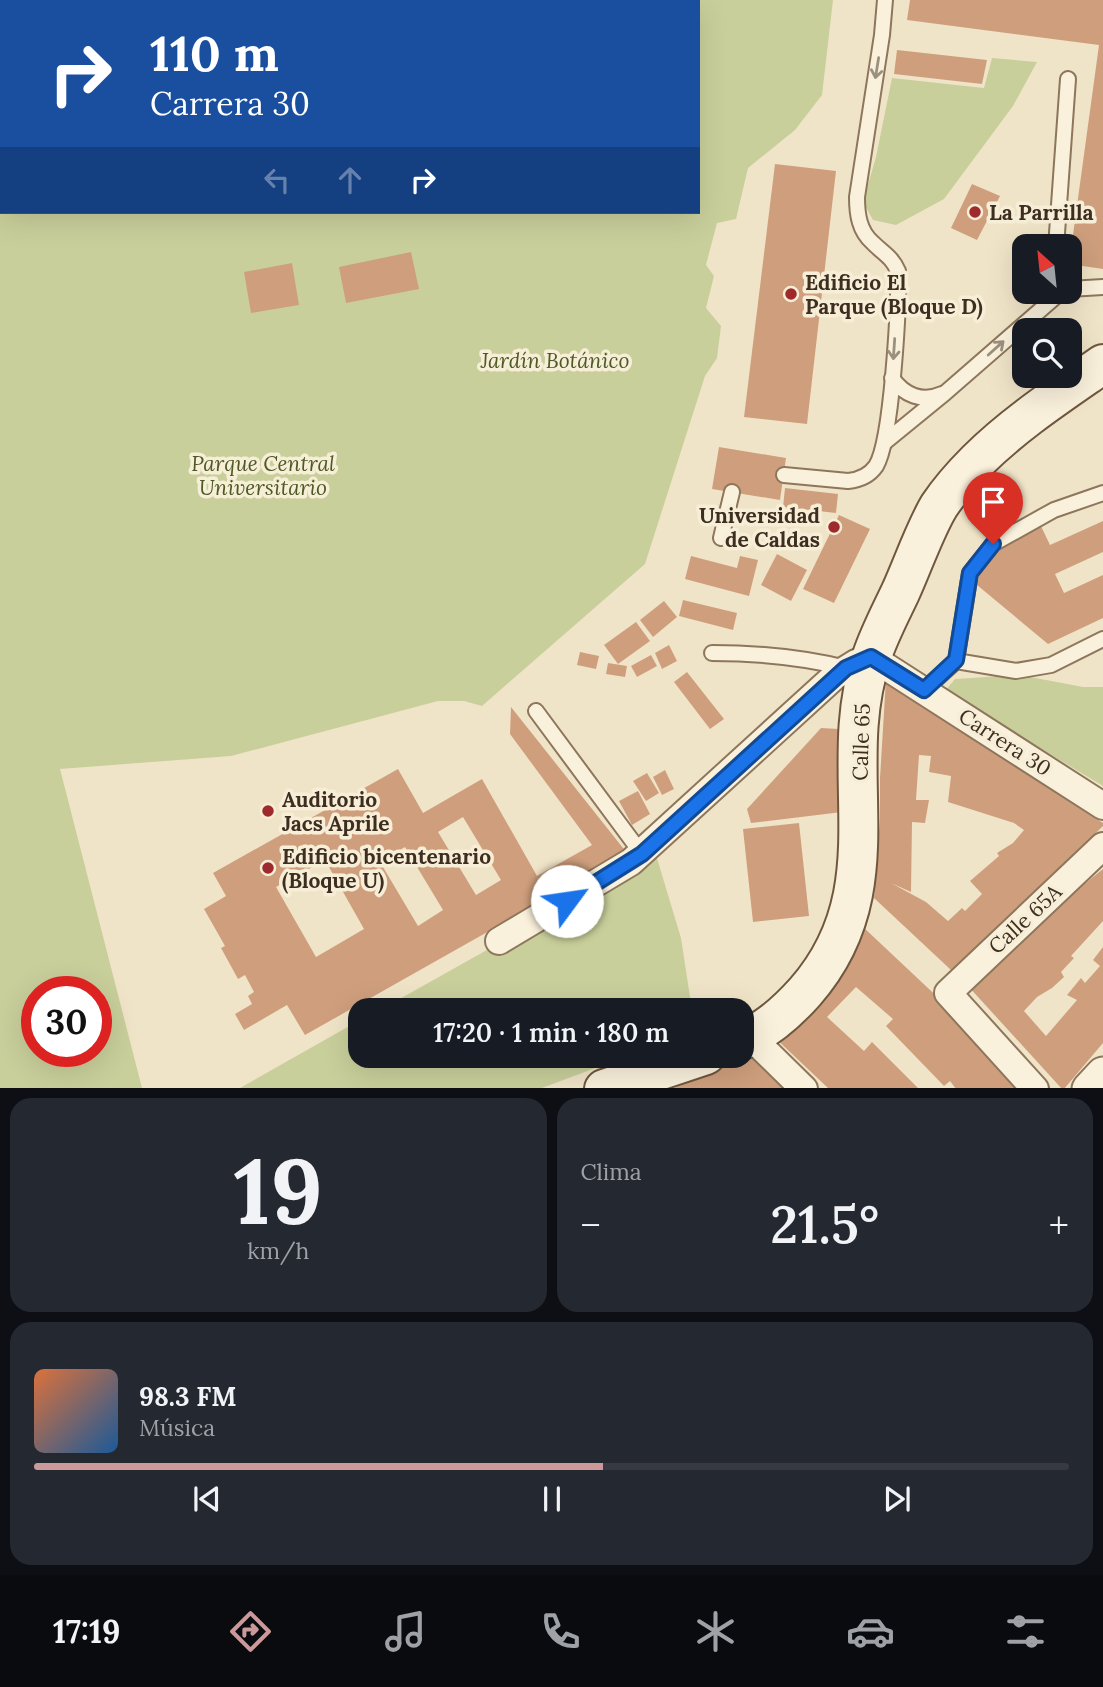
<!DOCTYPE html>
<html lang="es">
<meta charset="utf-8">
<style>
:root{--surface:#171b24;--page:#242831;--text:#f1f3f6;--muted:#9ea1a6;--line:#363941;--accent:#cc999b}
body{margin:0;font-family:Lora,serif;background:var(--page);color:var(--text);height:100vh;display:flex;flex-direction:column;font-size:26px;white-space:nowrap}
*{box-sizing:border-box;margin:0}
p{font-size:23px;color:var(--muted)}
.icon{flex:none;width:38px;height:38px;fill:none;stroke:currentColor;stroke-width:2;stroke-linecap:round;stroke-linejoin:round}
.map{position:relative;height:1088px;overflow:hidden}
.details{display:flex;flex-direction:column;gap:10px;padding:10px;background:#0d0f14;flex:1}
.details>*{flex:none}
.guide{position:absolute;left:0px;top:0px;width:700px;height:214px;box-shadow:0 7px 28px #0002;background:#1a4fa0;color:#fff;overflow:hidden}
.needle{width:46px;rotate:333deg}
.controls{position:absolute;left:1012px;top:234px;display:grid;gap:14px}
.controls a{display:grid;place-items:center;width:70px;height:70px;border-radius:14px;background:var(--surface);box-shadow:0 7px 28px #0002;font-size:35px}
.speed{position:absolute;left:21px;top:976px;display:flex;gap:14px;font-size:35px;font-weight:700;text-align:center}
.speed>*{display:grid;place-content:center;width:91px;height:91px;border-radius:50%;background:var(--surface);box-shadow:0 7px 28px #0002;line-height:1}
.speed .limit{border:10px solid #d22;background:#fff;color:#111}
.pin{position:absolute;display:grid;place-items:center;width:60px;height:60px;color:#fff;margin:-72px -30px;border-radius:50% 50% 50% 0;rotate:-45deg;box-shadow:0 0 7px #0007}
.pin .icon{rotate:45deg}
.me{position:absolute;width:77px;margin:-38px;rotate:59deg;stroke-linejoin:round;filter:drop-shadow(0 0 5px #0008)}
.turn{display:flex;align-items:center;gap:24px;height:147px;padding:0 35px;font-size:32px}
.turn .icon{width:91px;height:91px;stroke-width:2.5}
.turn b{display:block;font-size:49px;line-height:60px}
.lanes{display:flex;align-items:center;height:66px;padding:0 35px;background:#0003;justify-content:center;gap:35px;direction:ltr}
.lanes .off{opacity:.35}
.big{font-size:52px;font-weight:600;line-height:1.1}
.details .tile{flex:1;display:flex;flex-direction:column;justify-content:center;gap:10px;min-width:0;padding:0 24px;border-radius:21px;background:var(--page)}
.details .dial{align-items:center;gap:0}
.dial b{font-size:91px;line-height:1}
.song{display:flex;align-items:center;gap:21px}
.cover{width:84px;height:84px;border-radius:10px;background:linear-gradient(135deg,hsl(20 70% 55%),hsl(210 70% 35%))}
.played{height:7px;border-radius:4px;background:linear-gradient(90deg,var(--accent) 55%,var(--line) 55%)}
.keys{display:flex;justify-content:space-around;direction:ltr}
.heat{display:flex;justify-content:space-between;align-items:center;font-size:38px;direction:ltr}
.details .tiles{flex:1;display:grid;gap:10px;grid-template-columns:1fr 1fr}
.tile:last-child{grid-column:span 2}
.trip{position:absolute;left:348px;top:998px;width:406px;height:70px;border-radius:21px;background:var(--surface);box-shadow:0 7px 28px #0002;font-weight:600;line-height:70px;text-align:center}
.tabs{display:flex;height:112px;justify-content:space-around;align-items:center;background:#090b0e;color:var(--muted)}
.tabs .icon{width:49px;height:49px}
.tabs .selected{color:var(--accent)}
.tabs b{font-size:32px;color:var(--text)}
.map>svg:first-child{display:block}
.green{fill:#c9cf9b;fill-rule:evenodd}
.building{fill:#cf9f7d;fill-rule:evenodd}
.lines{fill:none;stroke-linecap:round;stroke-linejoin:round}
.service-casing{stroke:#8d765c;stroke-width:18}
.minor-casing{stroke:#8d765c;stroke-width:30}
.tertiary-casing{stroke:#8d765c;stroke-width:37}
.secondary-casing{stroke:#6f573f;stroke-width:42}
.service{stroke:#faf1dc;stroke-width:14}
.minor{stroke:#faf1dc;stroke-width:26}
.tertiary{stroke:#faf1dc;stroke-width:33}
.secondary{stroke:#faf1dc;stroke-width:38}
.oneway{stroke:#9c907e}
.route-casing{stroke:#114b97;stroke-width:18}
.route{stroke:#1a73e8;stroke-width:12}
.poi-dot{fill:#9e2a2b;stroke:#f7eed8;stroke-width:2.5}
.labels{text-anchor:middle;dominant-baseline:central;stroke-width:7;stroke-linejoin:round;paint-order:stroke}
.poi-label{font-size:21px;font-weight:bold;fill:#3d2e20;stroke:#f7eed8;text-anchor:start}
.park-label{font-size:21px;font-style:italic;fill:#4d5a26;stroke:#f7eed8}
.street-label{font-size:21px;fill:#3d2e20;stroke:#f7eed8}
</style>
<div class="map">
<svg width="1103" height="1089" viewBox="0 0 1103 1089">
<rect width="100%" height="100%" fill="#f0e4c8"/>
<g class="green">
<path d="M0 0H833L822 95 795 130 748 168 736 219 717 223 706 265 714 276 706 308 721 326 717 358 705 376 645 564 482 706 464 701H438L231 756 60 769 142 1088 0 1089ZM2 2H698V212H2ZM37 992H96V1052H37Z"/>
<polygon points="992,58 1037,62 1013,106 944,199 896,225 873,220 863,202 876,157 892,78 984,88"/>
<polygon points="1020,675 1083,687 1103,687 1103,786 945,691 955,679"/>
<polygon points="656,855 681,938 692,1010 380,1010"/>
<polygon points="360,1020 360,1055 630,1055 542,1088 240,1088"/>
</g>
<g class="building">
<polygon points="910,0 1103,0 1103,269 1069,264 1099,45 907,20"/>
<polygon points="897,50 987,60 982,84 894,74"/>
<polygon points="775,164 836,171 807,424 744,417"/>
<polygon points="972,184 1000,196 977,240 951,228"/>
<polygon points="411,252 419,289 346,303 339,267"/>
<polygon points="292,263 299,305 251,313 244,272"/>
<polygon points="719,447 786,458 780,500 712,489"/>
<polygon points="785,488 838,494 836,513 783,507"/>
<polygon points="839,515 870,529 834,603 803,589"/>
<polygon points="1103,521 1103,552 1055,574 1064,593 1103,575 1103,618 1048,644 977,585 982,563 1039,522 1050,545"/>
<polygon points="777,554 807,570 791,601 761,585"/>
<polygon points="691,556 737,568 740,556 758,560 749,596 685,579"/>
<polygon points="683,600 737,613 733,630 679,616"/>
<polygon points="664,601 677,617 653,637 640,620"/>
<polygon points="636,622 650,641 618,664 604,645"/>
<polygon points="669,645 677,661 662,669 655,653"/>
<polygon points="580,652 599,656 596,669 577,665"/>
<polygon points="651,655 657,666 637,677 631,666"/>
<polygon points="608,663 627,666 625,677 606,674"/>
<polygon points="687,672 724,719 710,729 674,682"/>
<path d="M886 679 937 716 1103 823V826L1032 895 951 970 874 898 880 819V778ZM919 755 931 756 929 772 951 776 948 802 1014 823 1024 830 1013 843 997 853 999 856 970 881 982 894 965 911 962 908 948 921 926 902 891 883 911 892 912 822 925 823 929 800H916Z"/>
<path d="M511 707 627 853 305 1035 287 1005 244 1030 235 1014 252 1004 248 996 254 992 245 975 238 979 221 948 225 946 204 909 226 896 213 873 398 769 423 813 482 779 537 876 592 845 510 734ZM463 817 501 880 476 895 438 832ZM405 847 443 910 418 926 380 862ZM325 860 364 929 316 957 276 887Z"/>
<polygon points="821,728 839,729 842,812 751,823 747,809"/>
<polygon points="665,770 674,789 662,795 653,777"/>
<polygon points="647,773 659,793 646,801 633,781"/>
<polygon points="638,791 650,814 632,825 619,801"/>
<polygon points="799,823 809,916 753,922 743,829"/>
<polygon points="1103,869 1103,921 1071,956 1074,958 1061,972 1064,977 1052,988 1037,997 1024,1011 1046,1036 1077,1000 1067,995 1081,978 1085,983 1100,966 1093,960 1103,947 1103,1043 1064,1089 1062,1089 968,986 1073,893"/>
<polygon points="862,926 946,1005 1024,1089 956,1089 950,1081 944,1086 886,1026 893,1019 856,987 827,1017 864,1051 872,1042 919,1089 829,1089 771,1034"/>
<polygon points="746,1051 790,1089 672,1089 702,1076"/>
</g>
<g class="lines">
<g class="service-casing">
<g id="service">
<polyline points="1056,247 1068,79"/>
<polyline points="1069,289 1103,287"/>
<path d="M892 378C904 395 922 403 942 394"/>
<polyline points="885,442 945,393 1061,292"/>
<path d="M784 475 848 481C859 480 869 476 876 466 892 440 899 307 898 271 892 257 883 253 873 243 859 231 857 214 857 197L882 35 885 0"/>
<polyline points="721,538 732,492"/>
<path d="M712 653C758 653 801 657 846 668"/>
<polyline points="956,661 1016,671 1051,665 1103,639"/>
<polyline points="924,690 956,661 970,573 993,544 1054,510 1103,493"/>
<polyline points="536,711 642,854"/>
</g>
</g>
<g class="minor-casing">
<g id="minor">
<polyline points="499,941 631,862 835,676 856,663 871,657 1103,806"/>
<polyline points="751,1037 804,1089"/>
<polyline points="1035,1089 948,993 1103,846"/>
</g>
</g>
<g class="tertiary-casing">
<polyline id="tertiary" points="1089,1089 1103,1074"/>
</g>
<g class="secondary-casing">
<g id="secondary">
<path d="M742 1040C766 1031 788 1011 805 992 898 886 832 772 872 656 879 635 890 614 900 593 912 567 925 529 939 506 949 491 964 474 977 461 1014 424 1060 394 1103 364"/>
<polyline points="604,1089 706,1055"/>
</g>
</g>
<use href="#service" class="service"/>
<use href="#minor" class="minor"/>
<use href="#tertiary" class="tertiary"/>
<use href="#secondary" class="secondary"/>
</g>
<defs><path id="oneway-shaft" d="M-6 0H5M1.5-3L5.5 0L1.5 3" fill="none" stroke-width="1.6" stroke-linecap="round" stroke-linejoin="round" transform="scale(1.75)"/></defs>
<g class="oneway">
<use href="#oneway-shaft" transform="translate(877 68) rotate(99)"/>
<use href="#oneway-shaft" transform="translate(996 348) rotate(-42)"/>
<use href="#oneway-shaft" transform="translate(894 349) rotate(94)"/>
</g>
<g class="lines">
<g class="route-casing">
<polyline id="route" points="567,901 642,854 846,668 871,657 924,690 956,660 970,573 993,544"/>
</g>
<use href="#route" class="route"/>
</g>
<g class="poi-dot">
<circle cx="975" cy="212" r="7"/>
<circle cx="791" cy="294" r="7"/>
<circle cx="834" cy="527" r="7"/>
<circle cx="268" cy="811" r="7"/>
<circle cx="268" cy="868" r="7"/>
</g>
<g class="labels">
<g class="poi-label">
<text x="989" y="212">La Parrilla</text>
<text x="805" y="282">Edificio El<tspan x="805" dy="24">Parque (Bloque D)</tspan></text>
<text x="820" y="515" text-anchor="end">Universidad<tspan x="820" dy="24">de Caldas</tspan></text>
<text x="282" y="799">Auditorio<tspan x="282" dy="24">Jacs Aprile</tspan></text>
<text x="282" y="856">Edificio bicentenario<tspan x="282" dy="24">(Bloque U)</tspan></text>
</g>
<g class="park-label">
<text x="555" y="360">Jardín Botánico</text>
<text x="263" y="463">Parque Central<tspan x="263" dy="24">Universitario</tspan></text>
</g>
<g class="street-label">
<text transform="translate(861 742) rotate(-88)">Calle 65</text>
<text transform="translate(1005 742) rotate(33)">Carrera 30</text>
<text transform="translate(1025 919) rotate(-43)">Calle 65A</text>
</g>
</g>
</svg>
<div class="controls">
<a><svg class="needle" viewBox="-14 -14 28 28"><path d="M0-13l5 13h-10z" fill="#e53935"/><path d="M0 13l5-13h-10z" fill="#9ea1a6"/></svg></a>
<a><svg class="icon" aria-label="search" viewBox="0 0 24 24"><circle cx="10" cy="10" r="6"/><path d="M15 15l6 6"/></svg></a>
</div>
<div class="speed"><div class="limit">30</div></div>
<div class="pin" style="left:993px;top:544px;background:#d93025"><svg class="icon" aria-label="arrive" viewBox="0 0 24 24"><path d="M6 21V4h12l-3 4 3 4H6"/></svg></div>
<svg class="me" style="left:567px;top:901px" viewBox="-20 -20 40 40"><circle r="19" fill="#fff"/><path d="M0-13L10 11 0 6-10 11z" fill="#1a73e8"/></svg>
<div class="trip">17:20 · 1 min · 180 m</div>
<div class="guide">
<div class="turn"><svg class="icon" aria-label="right" viewBox="0 0 24 24"><path d="M7 20v-9h11M14 6l5 5-5 5"/></svg><div><b>110 m</b>Carrera 30</div></div>
<div class="lanes"><svg class="icon off" aria-label="left" viewBox="0 0 24 24"><path d="M17 20v-9H6M10 6l-5 5 5 5"/></svg><svg class="icon off" aria-label="ahead" viewBox="0 0 24 24"><path d="M12 20V5M6 11l6-6 6 6"/></svg><svg class="icon" aria-label="right" viewBox="0 0 24 24"><path d="M7 20v-9h11M14 6l5 5-5 5"/></svg></div>
</div>
</div>
<section class="details">
<div class="tiles">
<div class="tile dial"><b>19</b><p>km/h</p></div>
<div class="tile"><p>Clima</p>
<div class="heat"><a>−</a><b class="big">21.5°</b><a>+</a></div>
</div>
<div class="tile">
<div class="song"><i class="cover"></i><div><b>98.3 FM</b><p>Música</p></div></div>
<div class="played"></div>
<div class="keys"><svg class="icon" aria-label="previous" viewBox="0 0 24 24"><path d="M18 5L8 12l10 7zM5 5v14"/></svg><svg class="icon" aria-label="pause" viewBox="0 0 24 24"><path d="M8 5v14M16 5v14"/></svg><svg class="icon" aria-label="next" viewBox="0 0 24 24"><path d="M6 5l10 7-10 7zM19 5v14"/></svg></div>
</div>
</div>
</section>
<nav class="tabs">
<b>17:19</b>
<svg class="icon selected" aria-label="directions" viewBox="0 0 24 24"><path d="M12 3l9 9-9 9-9-9zM9 14v-3h6M13 9l2 2-2 2"/></svg>
<svg class="icon" aria-label="music" viewBox="0 0 24 24"><path d="M9 18V5l10-2v13"/><circle cx="6" cy="18" r="3"/><circle cx="16" cy="16" r="3"/></svg>
<svg class="icon" aria-label="phone" viewBox="0 0 24 24"><path d="M5 4h4l2 5-3 2q2 4 5 5l2-3 5 2v4C11 20 4 13 5 4z"/></svg>
<svg class="icon" aria-label="climate" viewBox="0 0 24 24"><path d="M12 3v18M4 7l16 10M4 17L20 7"/></svg>
<svg class="icon" aria-label="car" viewBox="0 0 24 24"><path d="M5 17H2v-5l4-1 3-4h7l3 4 3 1v5h-3M9 17h6M6 11h13"/><circle cx="7" cy="17" r="2"/><circle cx="17" cy="17" r="2"/></svg>
<svg class="icon" aria-label="filters" viewBox="0 0 24 24"><path d="M4 7h16M4 17h16"/><circle cx="9" cy="7" r="2"/><circle cx="15" cy="17" r="2"/></svg>
</nav>
